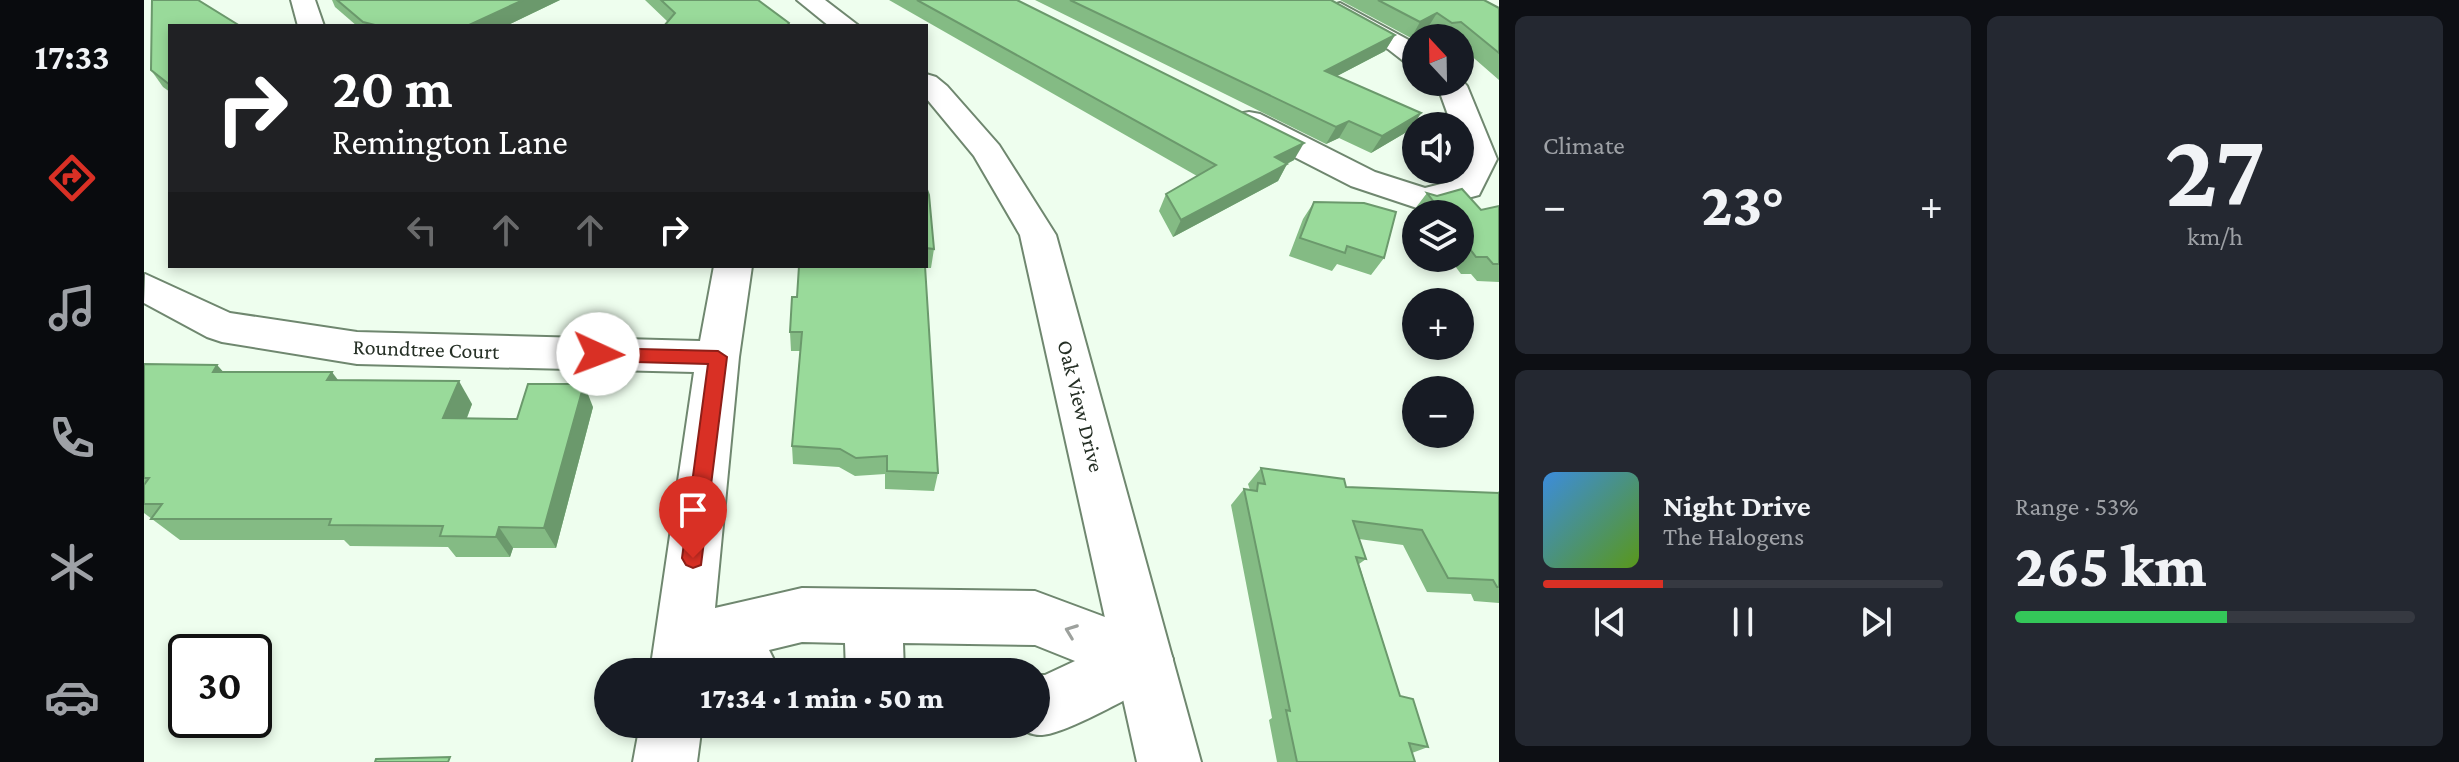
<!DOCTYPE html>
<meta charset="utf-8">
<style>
:root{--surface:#171b24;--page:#242831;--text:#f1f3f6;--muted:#9ea1a6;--line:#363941;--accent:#d93025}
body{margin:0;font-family:"Crimson Pro",serif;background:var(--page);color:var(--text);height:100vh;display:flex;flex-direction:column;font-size:30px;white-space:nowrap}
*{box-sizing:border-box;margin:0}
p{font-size:26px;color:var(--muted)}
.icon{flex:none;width:44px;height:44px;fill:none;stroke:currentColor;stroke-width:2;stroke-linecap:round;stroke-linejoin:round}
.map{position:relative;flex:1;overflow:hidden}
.side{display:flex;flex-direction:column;gap:16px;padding:16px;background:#0d0f14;width:960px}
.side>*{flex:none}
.top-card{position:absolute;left:24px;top:24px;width:760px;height:244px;border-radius:0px;box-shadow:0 4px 12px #0003;background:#202124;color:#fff;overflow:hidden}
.needle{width:52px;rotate:338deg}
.fabs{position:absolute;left:1258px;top:24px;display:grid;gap:16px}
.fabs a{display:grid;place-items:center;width:72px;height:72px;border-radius:50%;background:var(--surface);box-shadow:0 4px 12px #0003;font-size:40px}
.speed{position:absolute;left:24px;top:634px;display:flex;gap:16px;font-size:40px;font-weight:700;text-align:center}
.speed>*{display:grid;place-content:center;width:104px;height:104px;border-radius:50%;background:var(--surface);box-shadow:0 4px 12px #0003;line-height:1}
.speed .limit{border:4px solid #111;border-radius:12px;background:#fff;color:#111}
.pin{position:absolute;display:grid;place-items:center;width:68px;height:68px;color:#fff;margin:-82px -34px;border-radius:50% 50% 50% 0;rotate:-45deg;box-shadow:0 0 8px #0007}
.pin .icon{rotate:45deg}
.me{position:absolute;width:88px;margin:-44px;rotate:92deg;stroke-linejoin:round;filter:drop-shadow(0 0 6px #0008)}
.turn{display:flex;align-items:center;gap:28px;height:168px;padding:0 32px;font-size:36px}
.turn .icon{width:104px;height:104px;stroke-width:2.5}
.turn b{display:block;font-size:56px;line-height:68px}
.lanes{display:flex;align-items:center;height:76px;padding:0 32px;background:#0003;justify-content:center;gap:40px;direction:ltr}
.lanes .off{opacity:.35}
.big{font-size:60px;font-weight:800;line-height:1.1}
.side .widget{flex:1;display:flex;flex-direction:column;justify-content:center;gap:12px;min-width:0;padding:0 28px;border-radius:12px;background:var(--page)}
.side .dial{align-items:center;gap:0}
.dial b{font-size:104px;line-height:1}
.song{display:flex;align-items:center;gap:24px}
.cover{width:96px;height:96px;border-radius:12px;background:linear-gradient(135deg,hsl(210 70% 55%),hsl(90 70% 35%))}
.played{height:8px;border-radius:4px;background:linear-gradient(90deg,var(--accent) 30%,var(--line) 30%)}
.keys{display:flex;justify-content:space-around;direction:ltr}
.heat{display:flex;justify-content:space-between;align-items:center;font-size:44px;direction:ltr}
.charge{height:12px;border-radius:6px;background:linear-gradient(90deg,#34c759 53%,var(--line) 0)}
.side .tiles{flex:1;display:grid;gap:16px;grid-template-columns:repeat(2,1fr)}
.trip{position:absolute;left:450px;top:658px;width:456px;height:80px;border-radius:40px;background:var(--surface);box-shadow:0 4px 12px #0003;font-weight:800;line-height:80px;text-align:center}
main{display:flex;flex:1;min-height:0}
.tab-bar{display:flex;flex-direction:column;width:144px;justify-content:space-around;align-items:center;background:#090b0e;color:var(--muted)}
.tab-bar .icon{width:56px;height:56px}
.tab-bar .active{color:var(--accent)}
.tab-bar b{font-size:36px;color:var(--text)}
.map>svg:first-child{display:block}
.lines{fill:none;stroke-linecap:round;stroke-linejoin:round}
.minor-casing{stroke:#6f876f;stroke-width:4}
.tertiary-casing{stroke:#6f876f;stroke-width:4}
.minor{fill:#fff;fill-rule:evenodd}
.tertiary{fill:#fff;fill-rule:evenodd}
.wall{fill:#84bb84}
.shaded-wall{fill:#6b996c}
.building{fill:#99da9a;stroke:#6b996c;stroke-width:2}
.oneway{stroke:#9da19d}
.route{fill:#d93025;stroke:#8d1f18;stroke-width:2}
.labels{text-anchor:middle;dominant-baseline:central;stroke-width:8;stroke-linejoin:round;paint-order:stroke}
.street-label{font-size:22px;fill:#252f25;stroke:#fff}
</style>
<main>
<nav class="tab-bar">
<b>17:33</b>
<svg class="icon active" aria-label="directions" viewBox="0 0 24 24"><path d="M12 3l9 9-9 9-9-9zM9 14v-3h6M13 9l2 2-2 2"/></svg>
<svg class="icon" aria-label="music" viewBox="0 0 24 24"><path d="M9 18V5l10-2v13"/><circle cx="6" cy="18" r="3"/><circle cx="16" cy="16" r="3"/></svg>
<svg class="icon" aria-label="phone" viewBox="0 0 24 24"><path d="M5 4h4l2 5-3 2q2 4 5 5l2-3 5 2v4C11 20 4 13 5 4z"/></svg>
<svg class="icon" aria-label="climate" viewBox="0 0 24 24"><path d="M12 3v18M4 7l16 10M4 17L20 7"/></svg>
<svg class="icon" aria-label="car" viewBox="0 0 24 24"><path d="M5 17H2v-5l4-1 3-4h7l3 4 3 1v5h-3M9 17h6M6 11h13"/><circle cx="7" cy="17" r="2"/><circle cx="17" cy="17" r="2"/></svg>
</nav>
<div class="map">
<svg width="1355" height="762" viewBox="0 0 1355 762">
<rect width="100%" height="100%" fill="#eefeee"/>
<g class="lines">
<g class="minor-casing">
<g id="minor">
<polygon points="147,0 171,0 180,26 154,26"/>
<polygon points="1196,3 1272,44 1272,65 1262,63 1244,49 1187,16 1183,11 1187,6"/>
<polygon points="1316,78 1323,86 1353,159 1335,195 1279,210 1207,186 1094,128 1090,121 1094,114 1105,112 1116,114 1231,172 1281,188 1309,181 1321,159 1316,147 1316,126 1308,126 1295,90 1288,82 1316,82"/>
<path d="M570 266H608L595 357 571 608 658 588 891 591 1020 639 1029 659 1020 679C995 692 922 734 898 735 889 736 877 730 870 724H892V675H901L931 661 891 645 759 643 760 672H702L701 643 658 642 625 650 636 672H506L550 372 213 364 78 342 63 337 0 303 1 274 86 313 213 332 556 341Z"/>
<polygon points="496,724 558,724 553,762 489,762"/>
</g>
</g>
<g class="tertiary-casing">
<g id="tertiary">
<polygon points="653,0 681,0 715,26 685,26"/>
<polygon points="782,74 792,77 803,86 855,145 912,235 1057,762 993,762 876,235 830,156 782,98"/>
</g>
</g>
<use href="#minor" class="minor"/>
<use href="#tertiary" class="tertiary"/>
</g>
<g class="wall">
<polygon points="188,0 416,0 362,26 213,26 191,7"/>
<polygon points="501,0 614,0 645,23 645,26 520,26 524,22"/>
<polygon points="745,0 873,0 1150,160 1143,164 1134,181 1029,237 1015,211 1022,194 1053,176"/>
<polygon points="891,0 1187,0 1251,35 1241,51 1193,76 1277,113 1266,130 1227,153 1195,138 1182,144"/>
<polygon points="1196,0 1340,0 1355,8 1355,80 1316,46 1316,38 1297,38 1283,29 1267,38"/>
<polygon points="26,26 26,92 19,87 7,70"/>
<polygon points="782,187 790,249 787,268 781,268 794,473 790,491 741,489 741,474 711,476 695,467 649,464 648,446 656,351 647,351 646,332 653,297 655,266 782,266"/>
<polygon points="1283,193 1337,210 1355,206 1355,282 1333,281 1327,274 1317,274 1305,258 1316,258 1316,214 1273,214 1270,210"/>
<polygon points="1170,202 1240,258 1227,275 1193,264 1188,271 1145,256 1159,219"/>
<polygon points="0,364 73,365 79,372 194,380 328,404 323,418 373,419 449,407 412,548 369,548 366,557 312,557 304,547 206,546 200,540 36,540 0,513"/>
<polygon points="1117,468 1202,487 1353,493 1355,491 1355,603 1330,601 1327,594 1283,592 1259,545 1215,539 1222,559 1215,564 1256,696 1284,747 1268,753 1271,762 1133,762 1125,720 1128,718 1087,505 1100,489 1106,490 1104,484"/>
</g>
<g class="shaded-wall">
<polygon points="379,0 416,0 362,26 323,26"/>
<polygon points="1293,13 1283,29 1267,38 1276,22"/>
<polygon points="1251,35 1241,51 1172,87 1181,71"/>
<polygon points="1277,113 1266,130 1227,153 1238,136"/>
<polygon points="1205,121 1195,138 1182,144 1192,127"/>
<polygon points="1160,143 1150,160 1122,174 1131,157"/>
<polygon points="1143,164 1134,181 1029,237 1037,220"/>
<polygon points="73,365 95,389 69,372"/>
<polygon points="188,372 206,396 183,380"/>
<polygon points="315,381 328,404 314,440 299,418"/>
<polygon points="440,384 449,407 412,548 400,528"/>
<polygon points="355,527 369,548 366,557 352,537"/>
</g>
<g class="building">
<polygon points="8,0 54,0 96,26 26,26 26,85 7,70"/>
<polygon points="193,0 379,0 323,26 235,26 219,22"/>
<polygon points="517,0 614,0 645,23 643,26 520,26 531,13"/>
<polygon points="773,0 873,0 1160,143 1131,157 1143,164 1037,220 1022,194 1072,165"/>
<polygon points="926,0 1187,0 1251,35 1181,71 1277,113 1238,136 1205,121 1192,127"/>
<polygon points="1234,0 1340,0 1355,8 1355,53 1317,22 1308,23 1293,13 1276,22"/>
<polygon points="782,187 785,195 790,249 782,248"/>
<polygon points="1318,189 1337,210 1355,206 1355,264 1349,264 1343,257 1332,257 1316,236 1316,214 1299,214 1283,193 1293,196"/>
<polygon points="1170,202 1220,203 1252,212 1240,258 1203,246 1201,253 1156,238"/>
<polygon points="655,266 781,266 794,473 743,471 743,456 712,458 696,449 648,446 658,332 646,332 648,297 653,297"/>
<polygon points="0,364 73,365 69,372 188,372 183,380 315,381 299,418 373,419 384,384 440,384 400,528 355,527 352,537 296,536 299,526 185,525 187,519 7,519 18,504 0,504 0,485 5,478 0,478"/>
<polygon points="1117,468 1200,479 1202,487 1355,493 1355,587 1353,587 1349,580 1304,578 1278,530 1209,521 1222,559 1212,557 1256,696 1269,699 1284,747 1265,743 1271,762 1153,762 1142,710 1146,711 1100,489 1113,491 1114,483 1121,484"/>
<polygon points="306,757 304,762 231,762 232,759"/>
</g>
<defs><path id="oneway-chevron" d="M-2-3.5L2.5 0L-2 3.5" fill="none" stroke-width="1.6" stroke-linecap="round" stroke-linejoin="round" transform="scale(2)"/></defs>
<use class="oneway" href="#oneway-chevron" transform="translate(927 631) rotate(-159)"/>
<polygon class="route" points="454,348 574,351 583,357 557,565 549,568 542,565 538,558 564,364 454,361 445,354"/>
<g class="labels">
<g class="street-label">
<text transform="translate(282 349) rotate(2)">Roundtree Court</text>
<text transform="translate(937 406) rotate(76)">Oak View Drive</text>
</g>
</g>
</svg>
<div class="fabs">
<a><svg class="needle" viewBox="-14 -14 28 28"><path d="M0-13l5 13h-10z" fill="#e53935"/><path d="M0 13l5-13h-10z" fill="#9ea1a6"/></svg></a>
<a><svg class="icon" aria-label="sound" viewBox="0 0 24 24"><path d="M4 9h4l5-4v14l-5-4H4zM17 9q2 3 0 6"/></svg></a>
<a><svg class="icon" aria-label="layers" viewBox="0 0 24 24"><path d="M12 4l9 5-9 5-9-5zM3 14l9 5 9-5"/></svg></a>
<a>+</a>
<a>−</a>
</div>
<div class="speed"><div class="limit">30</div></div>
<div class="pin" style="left:549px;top:558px;background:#d93025"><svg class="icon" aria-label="arrive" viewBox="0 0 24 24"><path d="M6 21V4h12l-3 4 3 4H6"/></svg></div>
<svg class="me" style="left:454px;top:354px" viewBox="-20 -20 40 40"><circle r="19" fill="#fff"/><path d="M0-13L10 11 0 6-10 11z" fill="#d93025"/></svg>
<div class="trip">17:34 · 1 min · 50 m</div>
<div class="top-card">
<div class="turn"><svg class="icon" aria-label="right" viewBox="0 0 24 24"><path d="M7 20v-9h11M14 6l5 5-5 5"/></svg><div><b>20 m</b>Remington Lane</div></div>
<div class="lanes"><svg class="icon off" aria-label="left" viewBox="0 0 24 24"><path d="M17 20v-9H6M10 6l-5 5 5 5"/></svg><svg class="icon off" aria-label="ahead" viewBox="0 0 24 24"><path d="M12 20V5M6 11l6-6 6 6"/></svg><svg class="icon off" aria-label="ahead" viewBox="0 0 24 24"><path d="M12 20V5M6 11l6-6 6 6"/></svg><svg class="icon" aria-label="right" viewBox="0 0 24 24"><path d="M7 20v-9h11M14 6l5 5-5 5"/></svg></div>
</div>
</div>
<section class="side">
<div class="tiles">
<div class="widget"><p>Climate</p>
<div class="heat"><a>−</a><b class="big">23°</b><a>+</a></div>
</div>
<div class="widget dial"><b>27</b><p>km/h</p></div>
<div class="widget">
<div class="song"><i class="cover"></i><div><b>Night Drive</b><p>The Halogens</p></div></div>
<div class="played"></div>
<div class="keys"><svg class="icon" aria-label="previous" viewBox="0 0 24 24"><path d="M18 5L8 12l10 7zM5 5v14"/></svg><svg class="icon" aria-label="pause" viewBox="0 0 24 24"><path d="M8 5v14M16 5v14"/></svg><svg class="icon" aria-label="next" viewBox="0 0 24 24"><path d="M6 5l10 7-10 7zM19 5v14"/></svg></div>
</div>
<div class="widget"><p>Range · 53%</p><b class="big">265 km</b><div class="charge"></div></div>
</div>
</section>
</main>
